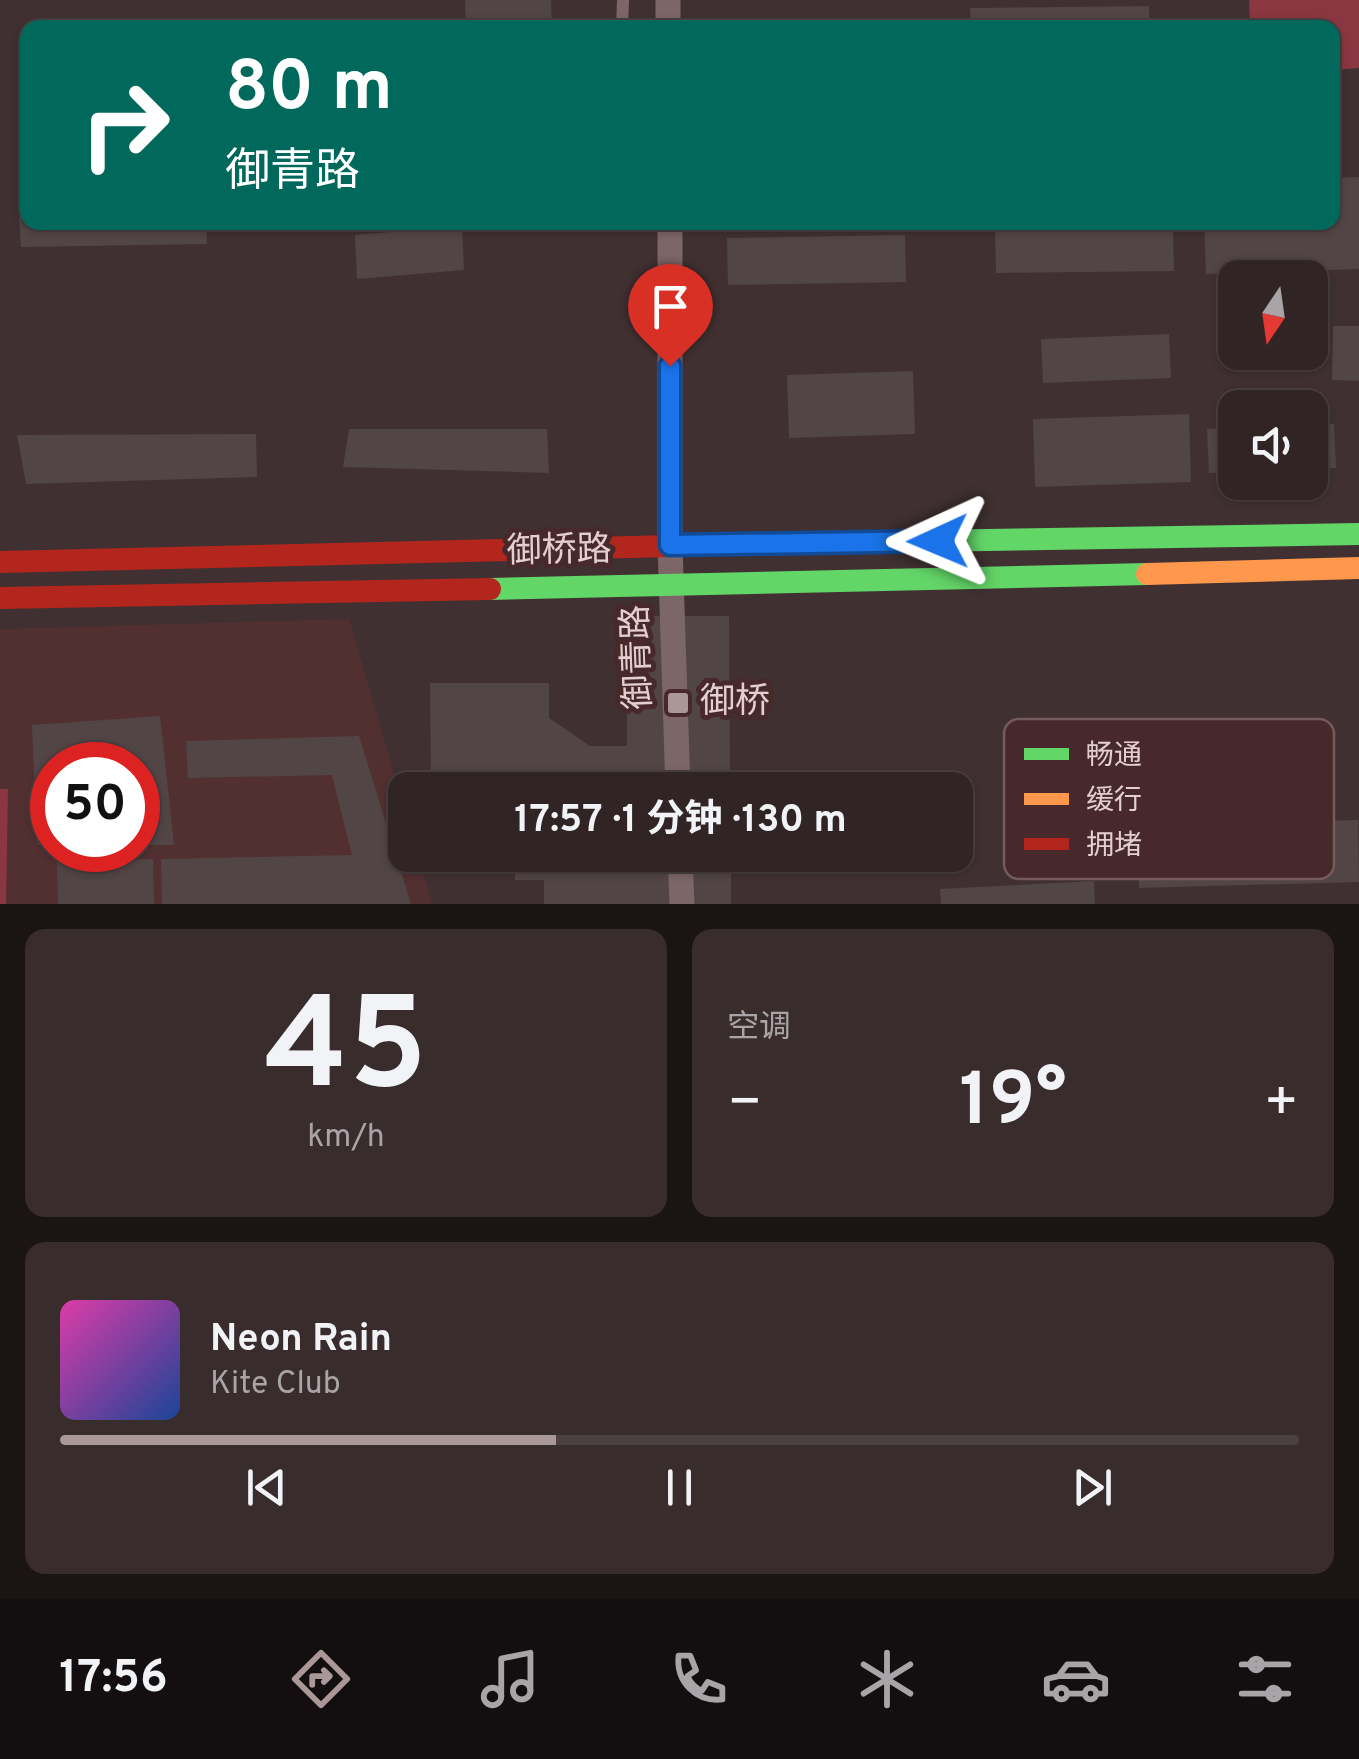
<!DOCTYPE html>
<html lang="zh">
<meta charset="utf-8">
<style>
:root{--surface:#302425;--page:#382c2d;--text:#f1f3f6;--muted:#a8a4a7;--line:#4b4142;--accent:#aa9798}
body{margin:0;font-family:Overpass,"Noto Sans SC",sans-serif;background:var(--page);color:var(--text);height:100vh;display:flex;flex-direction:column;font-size:38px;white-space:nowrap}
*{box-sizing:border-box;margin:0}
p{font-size:32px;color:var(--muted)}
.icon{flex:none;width:55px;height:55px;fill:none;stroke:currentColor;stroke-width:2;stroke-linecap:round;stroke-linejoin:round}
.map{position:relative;height:904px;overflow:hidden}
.panel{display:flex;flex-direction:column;gap:25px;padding:25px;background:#1a1414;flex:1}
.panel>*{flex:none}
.banner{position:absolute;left:20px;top:20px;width:1320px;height:210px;border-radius:20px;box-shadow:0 2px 8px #0004,0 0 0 2px var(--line);background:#00695c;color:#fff;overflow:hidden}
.needle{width:65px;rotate:193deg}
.buttons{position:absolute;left:1218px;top:260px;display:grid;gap:20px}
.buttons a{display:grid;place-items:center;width:110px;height:110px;border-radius:20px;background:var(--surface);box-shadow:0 2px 8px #0004,0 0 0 2px var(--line);font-size:50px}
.speed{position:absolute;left:30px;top:742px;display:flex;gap:20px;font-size:50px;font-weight:700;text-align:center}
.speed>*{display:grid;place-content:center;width:130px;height:130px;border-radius:50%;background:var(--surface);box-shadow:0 2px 8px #0004,0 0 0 2px var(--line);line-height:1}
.speed .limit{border:15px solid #d22;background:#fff;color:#111}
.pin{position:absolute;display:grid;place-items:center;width:85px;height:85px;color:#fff;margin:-102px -42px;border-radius:50% 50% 50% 0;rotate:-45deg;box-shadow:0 0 10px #0007}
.pin .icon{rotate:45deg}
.me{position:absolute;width:110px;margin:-55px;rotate:269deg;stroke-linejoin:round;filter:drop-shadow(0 0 8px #0008)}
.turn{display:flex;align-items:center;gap:35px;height:210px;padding:0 40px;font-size:45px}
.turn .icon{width:130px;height:130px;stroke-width:2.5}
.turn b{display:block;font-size:70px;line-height:85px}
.big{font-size:75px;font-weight:700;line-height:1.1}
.panel .tile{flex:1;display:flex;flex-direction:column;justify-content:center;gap:15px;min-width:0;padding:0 35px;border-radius:20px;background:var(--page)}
.panel .dial{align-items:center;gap:0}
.dial b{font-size:130px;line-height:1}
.song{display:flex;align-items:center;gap:30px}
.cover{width:120px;height:120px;border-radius:15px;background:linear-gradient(135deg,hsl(320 70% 55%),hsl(220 70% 35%))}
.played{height:10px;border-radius:5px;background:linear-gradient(90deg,var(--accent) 40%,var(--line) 40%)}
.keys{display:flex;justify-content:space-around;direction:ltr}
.heat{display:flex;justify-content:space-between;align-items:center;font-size:55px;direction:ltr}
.panel .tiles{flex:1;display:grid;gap:25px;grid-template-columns:1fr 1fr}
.tile:last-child{grid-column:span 2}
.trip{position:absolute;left:388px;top:772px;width:585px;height:100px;border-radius:20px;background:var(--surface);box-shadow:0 2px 8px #0004,0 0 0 2px var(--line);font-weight:700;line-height:100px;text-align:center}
.tabs{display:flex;height:160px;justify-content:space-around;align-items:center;background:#130e0f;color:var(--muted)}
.tabs .icon{width:70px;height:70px}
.tabs .current{color:var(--accent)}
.tabs b{font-size:45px;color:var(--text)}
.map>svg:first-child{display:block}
.built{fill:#523032;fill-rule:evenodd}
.green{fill:#8a3741}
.building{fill:#524545}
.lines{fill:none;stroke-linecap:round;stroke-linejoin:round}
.lane{stroke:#7c6667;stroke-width:12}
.street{stroke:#7c6667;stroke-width:25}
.fast{stroke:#63d668;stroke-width:22}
.slow{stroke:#ff974d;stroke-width:22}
.jam{stroke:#b3261e;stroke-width:22}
.route-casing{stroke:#114b97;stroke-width:25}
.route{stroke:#1a73e8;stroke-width:18}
.poi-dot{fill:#aa9798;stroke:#47292b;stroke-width:4}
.labels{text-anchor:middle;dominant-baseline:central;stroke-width:10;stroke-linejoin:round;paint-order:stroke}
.street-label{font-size:35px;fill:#e3cfcf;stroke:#47292b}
.poi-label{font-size:35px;fill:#e3cfcf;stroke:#47292b;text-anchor:start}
.key{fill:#47292b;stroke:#765b5c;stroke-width:2.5}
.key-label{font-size:28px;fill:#e3cfcf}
</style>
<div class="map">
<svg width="1359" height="904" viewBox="0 0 1359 904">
<rect width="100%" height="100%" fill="#403031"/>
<path class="built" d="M349 619 405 811V855H418L432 904H0V629ZM52 765H138V850H52Z"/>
<g class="green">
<polygon points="1249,0 1359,0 1359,68 1333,70 1332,28 1279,27 1278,23 1250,23"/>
<polygon points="0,789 8,789 6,904 0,904"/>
</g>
<g class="building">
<polygon points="465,0 551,0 552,28 466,28"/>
<polygon points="1149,6 1149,28 971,28 970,8"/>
<polygon points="1359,177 1359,269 1206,274 1204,222 1332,222 1332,178"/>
<polygon points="18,199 28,199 28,222 206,222 207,244 21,247"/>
<polygon points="1173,224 1174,271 996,273 995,226"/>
<polygon points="462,226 464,270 357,279 355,235"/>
<polygon points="905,235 906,282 728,285 727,238"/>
<polygon points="1333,326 1359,326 1359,381 1332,380"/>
<polygon points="1169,334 1171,378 1043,383 1041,339"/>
<polygon points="913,371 915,434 789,438 787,375"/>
<polygon points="1189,414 1191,482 1035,487 1033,419"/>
<polygon points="1334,424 1336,468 1310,469 1310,425"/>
<polygon points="1235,428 1235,472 1209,473 1207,429"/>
<polygon points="349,429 547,429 549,473 343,467"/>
<polygon points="256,434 257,477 26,484 17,435"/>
<polygon points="627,616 729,616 730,790 431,790 430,683 549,683 549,718 590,746 627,746"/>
<polygon points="160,716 174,845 138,845 138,765 52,765 52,845 37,845 32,725"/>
<polygon points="359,736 411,904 162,904 161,859 352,855 332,775 188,778 186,741"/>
<polygon points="1358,820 1359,882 1139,888 1137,826"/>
<polygon points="515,855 731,855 731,904 544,904 544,880 515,880"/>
<polygon points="153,859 154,904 58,904 57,861"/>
<polygon points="1094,881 1095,904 941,904 940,889"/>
</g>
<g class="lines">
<polyline class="lane" points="622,28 623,0"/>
<g class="street">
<polyline points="668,0 668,28"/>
<polyline points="670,222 670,545 678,790"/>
<polyline points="680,855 682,904"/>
</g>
<g class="fast">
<polyline points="799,543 1359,534"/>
<polyline points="490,589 1147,574"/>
</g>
<polyline class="slow" points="1147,574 1359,568"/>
<g class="jam">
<polyline points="0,562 799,543"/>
<polyline points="0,598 490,589"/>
</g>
</g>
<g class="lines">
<g class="route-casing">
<polyline id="route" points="670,366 670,545 938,541"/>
</g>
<use href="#route" class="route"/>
</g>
<rect class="poi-dot" x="666" y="691" width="24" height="24" rx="5"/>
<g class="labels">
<g class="street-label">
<text transform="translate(559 552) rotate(-1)">御桥路</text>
<text transform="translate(639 657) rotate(-92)">御青路</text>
</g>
<g class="poi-label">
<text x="700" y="703">御桥</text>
</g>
</g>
<rect x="1004" y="719" width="330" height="160" rx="15" class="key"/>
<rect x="1024" y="748" width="45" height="12" fill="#63d668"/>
<rect x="1024" y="793" width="45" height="12" fill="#ff974d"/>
<rect x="1024" y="838" width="45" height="12" fill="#b3261e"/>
<g class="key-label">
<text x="1086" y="764">畅通</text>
<text x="1086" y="809">缓行</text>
<text x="1086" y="854">拥堵</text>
</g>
</svg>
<div class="buttons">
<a><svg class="needle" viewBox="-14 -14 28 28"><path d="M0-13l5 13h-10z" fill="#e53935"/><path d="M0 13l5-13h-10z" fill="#a8a4a7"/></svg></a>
<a><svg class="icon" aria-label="sound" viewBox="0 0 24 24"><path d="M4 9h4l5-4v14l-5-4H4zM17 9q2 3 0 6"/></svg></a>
</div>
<div class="speed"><div class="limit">50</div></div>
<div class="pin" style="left:670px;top:366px;background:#d93025"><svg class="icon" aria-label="arrive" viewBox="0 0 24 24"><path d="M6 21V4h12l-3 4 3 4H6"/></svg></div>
<svg class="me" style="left:938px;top:541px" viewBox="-20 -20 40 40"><path d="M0-17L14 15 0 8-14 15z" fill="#1a73e8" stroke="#fff" stroke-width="4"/></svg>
<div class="trip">17:57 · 1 分钟 · 130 m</div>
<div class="banner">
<div class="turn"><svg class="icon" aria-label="right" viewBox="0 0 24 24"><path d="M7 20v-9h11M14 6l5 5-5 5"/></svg><div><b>80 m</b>御青路</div></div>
</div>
</div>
<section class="panel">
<div class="tiles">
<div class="tile dial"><b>45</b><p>km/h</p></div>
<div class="tile"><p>空调</p>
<div class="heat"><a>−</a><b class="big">19°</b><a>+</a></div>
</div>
<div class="tile">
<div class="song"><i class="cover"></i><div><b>Neon Rain</b><p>Kite Club</p></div></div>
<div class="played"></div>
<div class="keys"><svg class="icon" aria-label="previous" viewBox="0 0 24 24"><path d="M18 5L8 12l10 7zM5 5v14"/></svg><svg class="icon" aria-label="pause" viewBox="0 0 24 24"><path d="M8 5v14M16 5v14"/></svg><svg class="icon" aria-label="next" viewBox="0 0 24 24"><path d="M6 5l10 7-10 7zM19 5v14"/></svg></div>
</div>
</div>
</section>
<nav class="tabs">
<b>17:56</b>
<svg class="icon current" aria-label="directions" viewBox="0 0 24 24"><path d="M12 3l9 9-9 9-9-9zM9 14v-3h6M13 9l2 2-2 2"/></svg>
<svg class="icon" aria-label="music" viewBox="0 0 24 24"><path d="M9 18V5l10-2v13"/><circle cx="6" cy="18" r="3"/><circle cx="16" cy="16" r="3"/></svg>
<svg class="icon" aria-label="phone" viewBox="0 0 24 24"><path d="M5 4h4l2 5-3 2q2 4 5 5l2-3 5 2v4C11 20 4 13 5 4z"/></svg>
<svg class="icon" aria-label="climate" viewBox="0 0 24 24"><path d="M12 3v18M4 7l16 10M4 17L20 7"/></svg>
<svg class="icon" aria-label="car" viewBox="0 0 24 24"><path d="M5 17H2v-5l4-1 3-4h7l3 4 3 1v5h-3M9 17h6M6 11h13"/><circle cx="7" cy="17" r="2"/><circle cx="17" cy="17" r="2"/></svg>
<svg class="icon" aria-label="filters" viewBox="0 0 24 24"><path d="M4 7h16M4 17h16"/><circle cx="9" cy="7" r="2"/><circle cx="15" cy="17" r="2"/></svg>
</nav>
